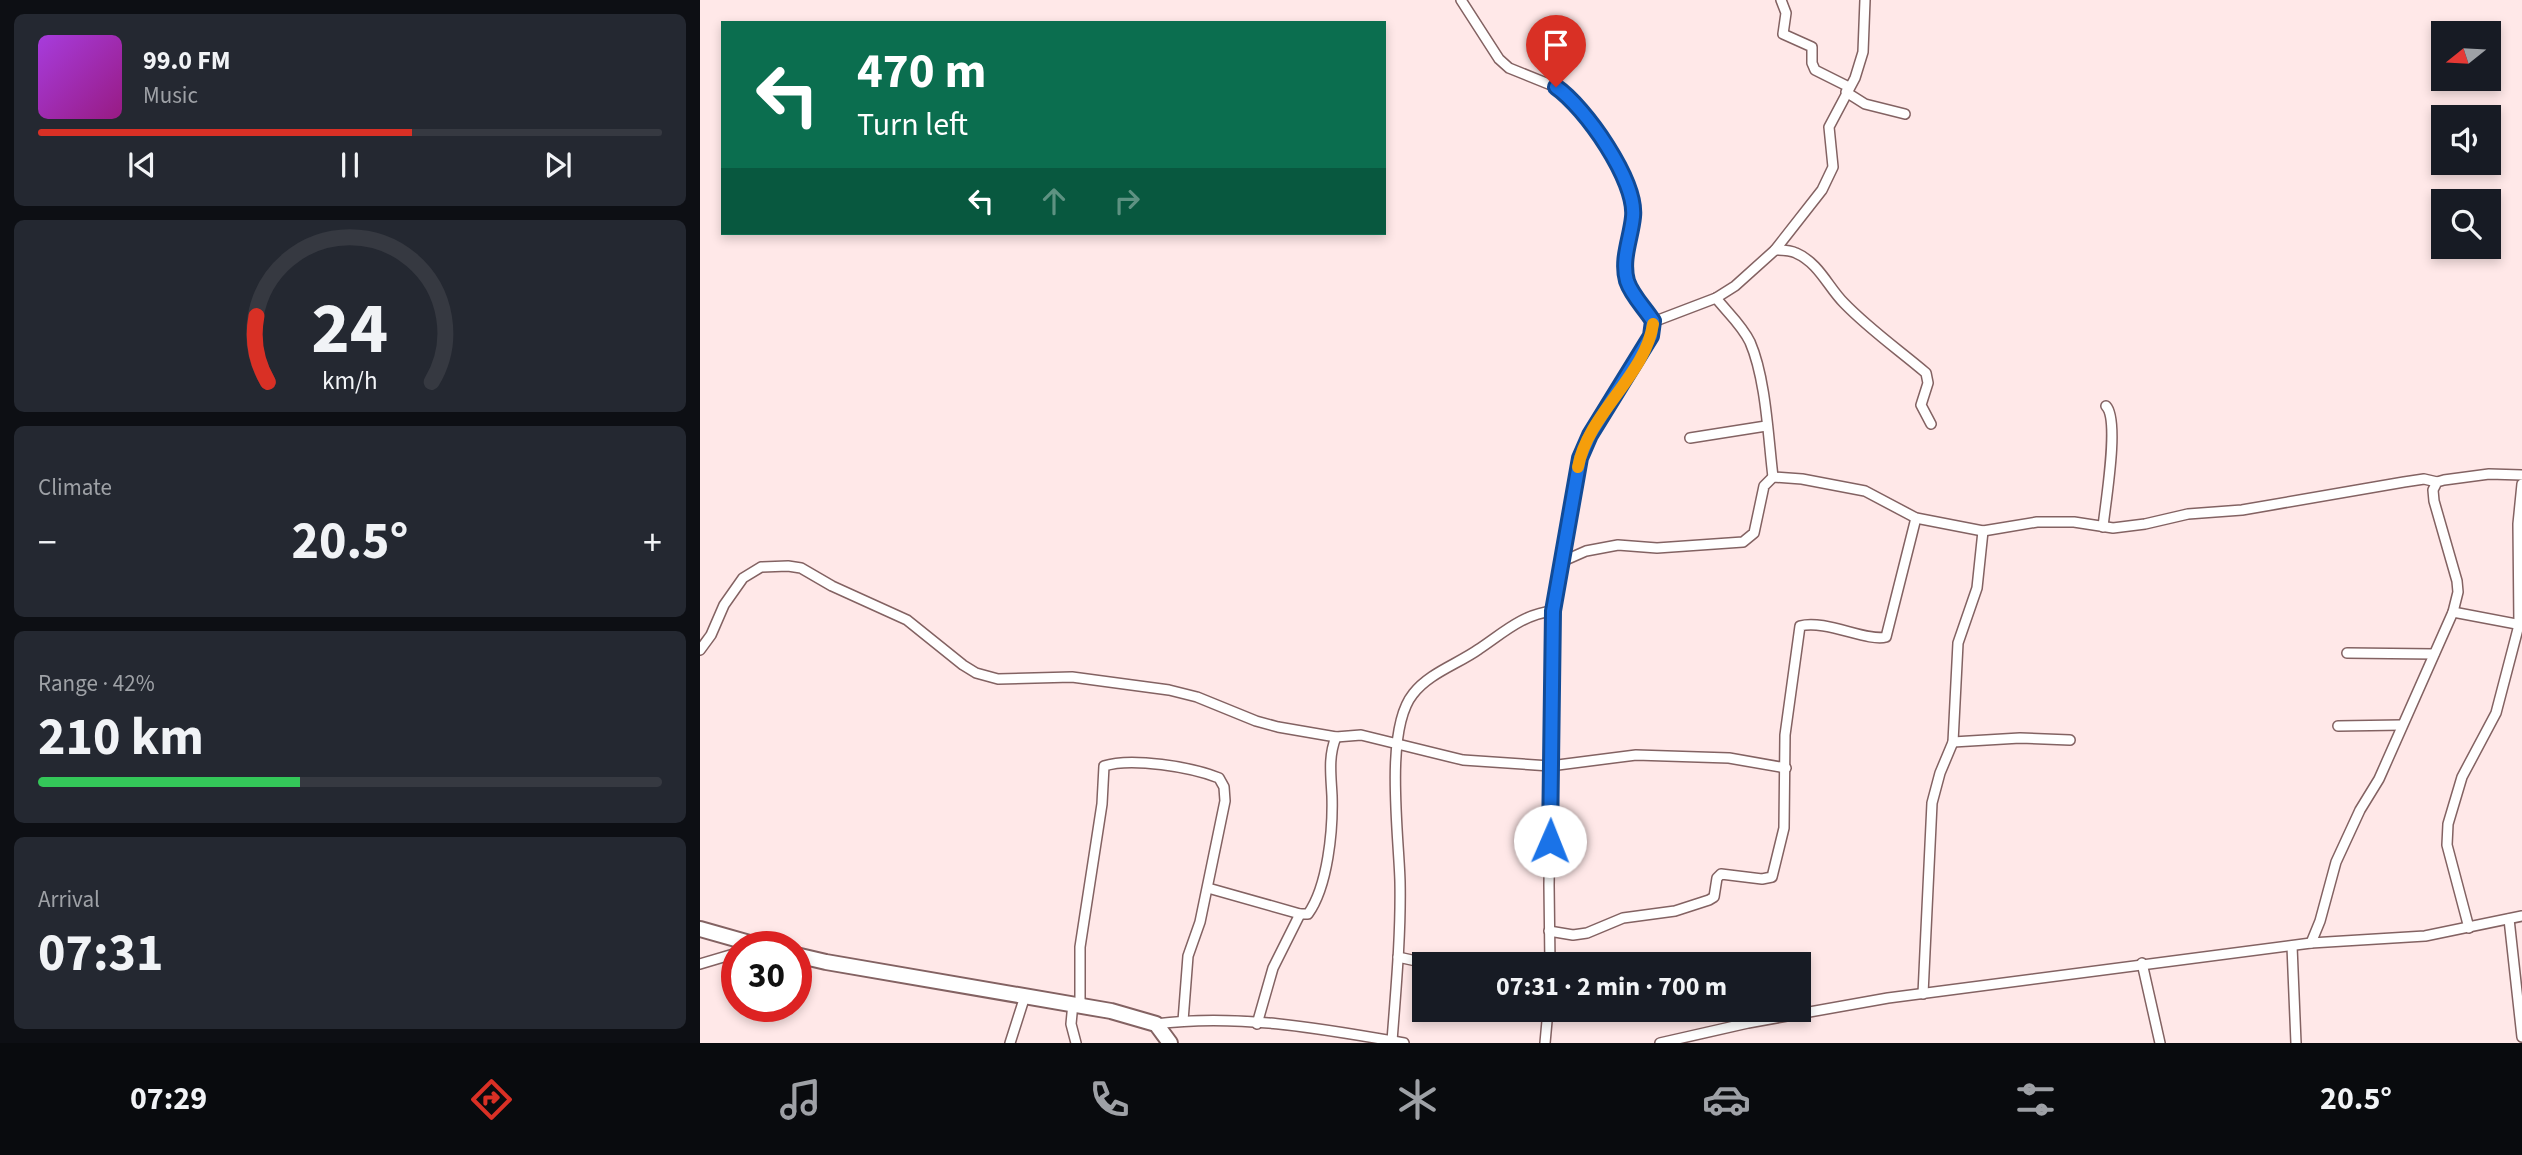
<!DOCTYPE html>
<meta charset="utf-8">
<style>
:root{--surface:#171b24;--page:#242831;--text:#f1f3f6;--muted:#9ea1a6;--line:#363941;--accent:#d93025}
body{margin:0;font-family:"Source Sans 3",sans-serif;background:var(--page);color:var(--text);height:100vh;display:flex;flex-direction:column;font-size:26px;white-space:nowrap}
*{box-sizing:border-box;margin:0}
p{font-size:23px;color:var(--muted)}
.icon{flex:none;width:38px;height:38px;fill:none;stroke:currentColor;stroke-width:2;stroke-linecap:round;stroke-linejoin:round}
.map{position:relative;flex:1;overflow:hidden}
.details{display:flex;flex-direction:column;gap:14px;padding:14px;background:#0d0f14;width:700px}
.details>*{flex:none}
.top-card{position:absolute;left:21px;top:21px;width:665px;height:214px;border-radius:0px;box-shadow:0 4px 10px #0003;background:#0b6e4f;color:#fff;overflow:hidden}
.needle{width:46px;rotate:252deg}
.fabs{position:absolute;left:1731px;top:21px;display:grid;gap:14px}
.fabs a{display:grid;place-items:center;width:70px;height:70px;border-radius:0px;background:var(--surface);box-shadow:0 4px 10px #0003;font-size:35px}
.speed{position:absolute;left:21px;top:931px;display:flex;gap:14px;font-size:35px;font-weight:700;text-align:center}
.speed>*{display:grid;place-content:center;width:91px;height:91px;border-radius:50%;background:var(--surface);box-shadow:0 4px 10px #0003;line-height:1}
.speed .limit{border:10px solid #d22;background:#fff;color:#111}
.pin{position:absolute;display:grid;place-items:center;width:60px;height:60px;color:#fff;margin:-72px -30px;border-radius:50% 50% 50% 0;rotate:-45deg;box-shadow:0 0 7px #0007}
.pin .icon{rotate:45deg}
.me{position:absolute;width:77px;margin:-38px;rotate:1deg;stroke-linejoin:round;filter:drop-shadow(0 0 5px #0008)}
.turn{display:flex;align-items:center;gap:24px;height:147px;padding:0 21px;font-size:32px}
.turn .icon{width:91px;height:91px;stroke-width:2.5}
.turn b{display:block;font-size:49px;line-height:60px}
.lanes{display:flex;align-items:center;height:66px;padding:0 21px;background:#0003;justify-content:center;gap:35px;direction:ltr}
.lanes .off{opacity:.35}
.big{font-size:52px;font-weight:700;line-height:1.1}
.details .widget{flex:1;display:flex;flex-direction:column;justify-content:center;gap:10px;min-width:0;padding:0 24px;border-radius:10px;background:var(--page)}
.details .dial{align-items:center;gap:0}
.dial svg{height:182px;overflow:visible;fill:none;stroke:var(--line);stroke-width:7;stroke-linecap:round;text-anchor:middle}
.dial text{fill:var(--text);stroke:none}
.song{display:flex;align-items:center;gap:21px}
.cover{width:84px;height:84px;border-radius:10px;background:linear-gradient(135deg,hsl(280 70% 55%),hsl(310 70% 35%))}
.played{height:7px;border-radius:4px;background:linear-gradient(90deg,var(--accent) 60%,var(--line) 60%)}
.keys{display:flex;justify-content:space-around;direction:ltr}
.heat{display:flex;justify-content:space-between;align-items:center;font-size:38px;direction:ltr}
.charge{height:10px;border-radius:5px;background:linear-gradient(90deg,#34c759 42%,var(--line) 0)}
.trip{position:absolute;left:712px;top:952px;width:399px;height:70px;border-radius:0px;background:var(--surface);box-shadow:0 4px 10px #0003;font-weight:700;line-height:70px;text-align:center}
.tabs{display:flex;height:112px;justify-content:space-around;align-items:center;background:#090b0e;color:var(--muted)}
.tabs .icon{width:49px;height:49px}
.tabs .current{color:var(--accent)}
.tabs b{font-size:32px;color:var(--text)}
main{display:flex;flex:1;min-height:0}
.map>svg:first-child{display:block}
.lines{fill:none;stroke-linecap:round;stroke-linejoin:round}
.street-casing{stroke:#836262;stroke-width:12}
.primary-casing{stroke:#836262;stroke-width:18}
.street{stroke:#fff;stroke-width:9}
.primary{stroke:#fff;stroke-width:14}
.route-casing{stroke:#114b97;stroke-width:18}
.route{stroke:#1a73e8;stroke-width:12}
.slow{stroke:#f59e0b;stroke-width:12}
</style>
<main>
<section class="details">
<div class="widget">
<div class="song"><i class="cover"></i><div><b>99.0 FM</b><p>Music</p></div></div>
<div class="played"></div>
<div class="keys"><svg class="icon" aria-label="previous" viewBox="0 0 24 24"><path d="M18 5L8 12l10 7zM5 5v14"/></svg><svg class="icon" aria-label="pause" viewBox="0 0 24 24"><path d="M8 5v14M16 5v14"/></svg><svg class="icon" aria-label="next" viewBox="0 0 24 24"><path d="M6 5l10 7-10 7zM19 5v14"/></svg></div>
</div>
<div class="widget dial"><svg viewBox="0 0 100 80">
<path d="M14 69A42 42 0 1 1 86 69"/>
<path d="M14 69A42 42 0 0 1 9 40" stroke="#d93025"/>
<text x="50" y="56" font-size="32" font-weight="700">24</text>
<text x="50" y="72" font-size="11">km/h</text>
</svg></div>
<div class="widget"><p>Climate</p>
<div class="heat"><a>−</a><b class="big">20.5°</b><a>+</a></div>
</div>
<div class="widget"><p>Range · 42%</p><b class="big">210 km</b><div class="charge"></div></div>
<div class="widget"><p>Arrival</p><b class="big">07:31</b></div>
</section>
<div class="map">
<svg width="1822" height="1043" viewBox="0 0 1822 1043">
<rect width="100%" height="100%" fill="#ffe8e8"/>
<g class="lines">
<g class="street-casing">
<g id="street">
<polyline points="761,0 799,59 809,68 856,87 866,94 895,127 925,180 933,203 933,217 925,266 927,282 953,322 951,336 890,435 880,458 853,611 849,885 850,964"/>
<polyline points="1081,0 1086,13 1083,34 1112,47 1112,63 1115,70 1149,87"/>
<polyline points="1146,92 1165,104 1205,114"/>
<path d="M1075 250C1082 250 1090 250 1096 253 1119 263 1128 287 1144 303 1169 329 1199 350 1226 373L1228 383 1221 405 1231 424"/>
<path d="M1016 298C1027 312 1042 325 1050 342 1066 379 1068 436 1073 477"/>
<polyline points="953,322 1016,298 1035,286 1075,250 1122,190 1133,167 1129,127 1155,78 1163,52 1165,0"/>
<polyline points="990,438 1066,426"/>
<path d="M1403 527C1405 505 1420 420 1406 406"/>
<polyline points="861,562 886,551 918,545 957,548 1043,542 1054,533 1064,486 1073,477 1102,479 1165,491 1216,518 1283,531 1337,522 1374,522 1413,528 1445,524 1488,514 1542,510 1704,482 1724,479 1737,482"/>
<polyline points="1753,612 1822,625"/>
<polyline points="0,650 11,635 24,605 43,578 61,567 88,566 101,568 132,586 207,620 263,665 276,673 298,679 372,677 469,690 497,697 556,721 578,727 636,737 661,735 763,760 850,766 936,755 1029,758 1086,768"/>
<polyline points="1647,653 1734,654"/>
<polyline points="1638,726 1702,725"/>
<polyline points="1253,742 1320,738 1370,740"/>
<path d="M508 888 600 914H608C628 886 633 830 632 796 631 775 628 757 636 737"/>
<polyline points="1809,919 1822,1037"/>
<polyline points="1769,928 1747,845 1748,824 1762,777 1796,713 1819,625 1818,524 1822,484"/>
<path d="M849 931 873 935 887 933 923 918 975 911 1009 900 1014 897 1017 878 1021 874 1062 879 1072 877 1084 828 1085 735 1100 626C1125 619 1167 642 1186 637L1216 518"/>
<polyline points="1611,943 1620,921 1636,862 1660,810 1679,779 1753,612 1758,592 1757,581 1734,501 1733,490 1737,482 1744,480 1789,474 1822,475"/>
<polyline points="1592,946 1596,1043"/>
<polyline points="698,957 730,964"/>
<polyline points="1442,963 1460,1043"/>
<polyline points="0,964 37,953"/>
<polyline points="1223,994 1232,803 1240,773 1253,742 1258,643 1277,588 1283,531"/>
<polyline points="373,1003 371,1024 376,1043"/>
<path d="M380 1004V947L402 804 404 766C431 757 492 767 519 778L524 787 525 801 500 922 488 956 483 1021"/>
<path d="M456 1024C537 1013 624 1029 704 1043"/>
<polyline points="557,1024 573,968 600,914"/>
<path d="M692 1041C696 988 701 935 700 882 699 836 684 730 713 694 729 673 758 664 779 649 803 633 823 614 853 611"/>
<polyline points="310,1043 325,996"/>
<polyline points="845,1043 848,1010"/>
<polyline points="960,1043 1048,1023 1188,998 1611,943 1725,936 1822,916"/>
</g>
</g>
<g class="primary-casing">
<g id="primary">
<polyline points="0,929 64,947"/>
<polyline points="96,955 126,962 411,1011 456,1024 470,1043"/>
</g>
</g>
<use href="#street" class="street"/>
<use href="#primary" class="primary"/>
</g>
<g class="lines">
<g class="route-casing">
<path id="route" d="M850 841 853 611 880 458 890 435 951 336 953 321C945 308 932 296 927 281 921 259 931 238 933 217 937 181 885 107 856 87"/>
</g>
<use href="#route" class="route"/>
<path class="slow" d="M878 467C888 414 946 374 953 324"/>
</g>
</svg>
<div class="fabs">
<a><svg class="needle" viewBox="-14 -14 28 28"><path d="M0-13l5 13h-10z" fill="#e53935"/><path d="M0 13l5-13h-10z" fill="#9ea1a6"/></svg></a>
<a><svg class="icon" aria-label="sound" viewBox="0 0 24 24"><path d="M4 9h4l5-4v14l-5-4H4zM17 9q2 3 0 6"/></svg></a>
<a><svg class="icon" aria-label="search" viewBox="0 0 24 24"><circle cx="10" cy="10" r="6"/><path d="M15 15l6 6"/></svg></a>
</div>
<div class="speed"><div class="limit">30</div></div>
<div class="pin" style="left:856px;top:87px;background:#d93025"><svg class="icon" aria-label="arrive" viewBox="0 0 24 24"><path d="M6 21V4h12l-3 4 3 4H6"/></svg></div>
<svg class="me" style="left:850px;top:841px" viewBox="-20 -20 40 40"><circle r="19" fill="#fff"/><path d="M0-13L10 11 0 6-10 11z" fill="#1a73e8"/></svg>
<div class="trip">07:31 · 2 min · 700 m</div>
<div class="top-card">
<div class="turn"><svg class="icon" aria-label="left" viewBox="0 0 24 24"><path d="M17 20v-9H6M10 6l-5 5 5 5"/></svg><div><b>470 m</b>Turn left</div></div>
<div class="lanes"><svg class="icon" aria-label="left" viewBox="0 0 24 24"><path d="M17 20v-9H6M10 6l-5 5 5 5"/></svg><svg class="icon off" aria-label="ahead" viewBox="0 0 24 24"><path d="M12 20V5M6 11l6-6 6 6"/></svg><svg class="icon off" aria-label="right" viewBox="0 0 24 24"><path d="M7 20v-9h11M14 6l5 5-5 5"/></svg></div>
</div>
</div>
</main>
<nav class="tabs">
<b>07:29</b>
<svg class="icon current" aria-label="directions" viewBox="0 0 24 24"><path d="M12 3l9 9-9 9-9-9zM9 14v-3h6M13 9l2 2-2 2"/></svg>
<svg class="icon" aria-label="music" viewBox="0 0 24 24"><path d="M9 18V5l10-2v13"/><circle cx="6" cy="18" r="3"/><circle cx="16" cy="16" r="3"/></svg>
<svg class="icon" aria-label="phone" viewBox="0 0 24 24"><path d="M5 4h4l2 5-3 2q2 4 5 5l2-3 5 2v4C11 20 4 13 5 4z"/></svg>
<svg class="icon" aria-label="climate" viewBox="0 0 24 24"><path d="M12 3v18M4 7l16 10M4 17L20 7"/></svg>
<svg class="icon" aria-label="car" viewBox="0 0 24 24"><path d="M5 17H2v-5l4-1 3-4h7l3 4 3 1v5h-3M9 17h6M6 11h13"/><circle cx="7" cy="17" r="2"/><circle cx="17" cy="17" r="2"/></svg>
<svg class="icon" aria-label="filters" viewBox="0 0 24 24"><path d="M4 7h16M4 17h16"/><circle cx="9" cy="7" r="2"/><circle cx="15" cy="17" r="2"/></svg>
<b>20.5°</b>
</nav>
